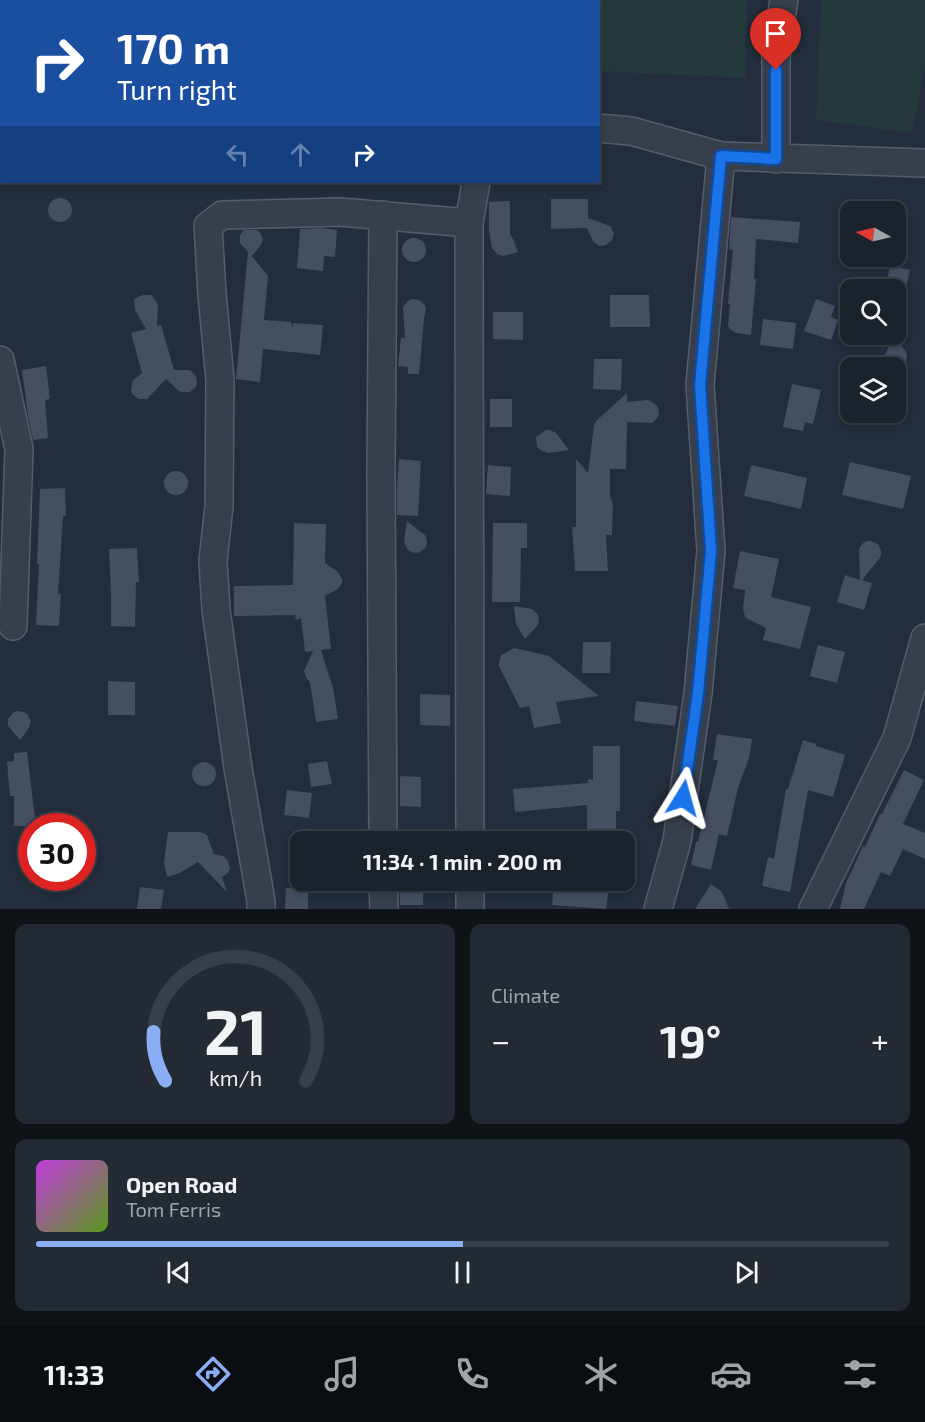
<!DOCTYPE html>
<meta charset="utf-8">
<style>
:root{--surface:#1a222c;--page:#232a34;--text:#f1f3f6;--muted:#9fa4a9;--line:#383f48;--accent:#8aaef5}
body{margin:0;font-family:"Exo 2",sans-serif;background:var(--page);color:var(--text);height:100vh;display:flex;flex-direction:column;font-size:22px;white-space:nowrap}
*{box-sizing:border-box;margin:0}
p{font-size:20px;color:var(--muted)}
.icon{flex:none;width:33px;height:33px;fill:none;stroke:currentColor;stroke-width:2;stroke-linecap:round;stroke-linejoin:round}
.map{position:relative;height:909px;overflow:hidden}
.panel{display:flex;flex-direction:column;gap:15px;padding:15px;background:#0e1318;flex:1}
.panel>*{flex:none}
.guide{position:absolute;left:0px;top:0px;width:600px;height:183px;box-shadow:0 3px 9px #0003,0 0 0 2px var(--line);background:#1a4fa0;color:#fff;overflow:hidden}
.needle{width:39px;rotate:278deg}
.tools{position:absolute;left:840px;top:201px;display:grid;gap:12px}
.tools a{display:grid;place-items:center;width:66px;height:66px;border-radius:12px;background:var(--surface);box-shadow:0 3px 9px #0003,0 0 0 2px var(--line);font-size:30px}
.speed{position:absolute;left:18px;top:813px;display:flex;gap:12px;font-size:30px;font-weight:700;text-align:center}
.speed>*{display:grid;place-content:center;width:78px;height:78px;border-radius:50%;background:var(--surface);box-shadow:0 3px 9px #0003,0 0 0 2px var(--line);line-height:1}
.speed .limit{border:9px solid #d22;background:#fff;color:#111}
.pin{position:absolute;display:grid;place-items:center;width:51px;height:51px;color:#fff;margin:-62px -26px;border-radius:50% 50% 50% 0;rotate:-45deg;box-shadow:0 0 6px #0007}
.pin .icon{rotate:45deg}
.me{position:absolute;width:66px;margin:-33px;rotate:8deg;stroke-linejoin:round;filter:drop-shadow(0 0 4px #0008)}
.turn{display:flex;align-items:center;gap:21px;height:126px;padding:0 18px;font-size:27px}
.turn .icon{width:78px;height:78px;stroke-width:2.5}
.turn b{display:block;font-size:42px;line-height:51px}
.lanes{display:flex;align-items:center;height:57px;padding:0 18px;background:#0003;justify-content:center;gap:30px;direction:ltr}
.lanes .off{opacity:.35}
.big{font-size:45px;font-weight:700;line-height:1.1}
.panel .tile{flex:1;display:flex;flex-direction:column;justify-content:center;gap:9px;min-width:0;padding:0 21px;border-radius:12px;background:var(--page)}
.panel .dial{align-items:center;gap:0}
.dial svg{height:156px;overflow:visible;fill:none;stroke:var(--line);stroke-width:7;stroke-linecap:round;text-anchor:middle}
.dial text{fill:var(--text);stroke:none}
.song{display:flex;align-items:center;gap:18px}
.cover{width:72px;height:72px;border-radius:9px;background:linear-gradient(135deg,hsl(290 70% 55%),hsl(90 70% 35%))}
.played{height:6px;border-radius:3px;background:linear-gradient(90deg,var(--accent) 50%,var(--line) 50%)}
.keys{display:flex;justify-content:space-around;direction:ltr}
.heat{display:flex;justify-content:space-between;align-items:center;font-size:33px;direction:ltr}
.panel .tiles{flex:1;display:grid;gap:15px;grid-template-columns:1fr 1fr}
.tile:last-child{grid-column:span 2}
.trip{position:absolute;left:290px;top:831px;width:345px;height:60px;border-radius:12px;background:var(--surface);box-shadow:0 3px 9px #0003,0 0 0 2px var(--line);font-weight:700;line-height:60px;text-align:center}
.dock{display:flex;height:96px;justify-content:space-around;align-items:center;background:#0a0e12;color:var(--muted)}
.dock .icon{width:42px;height:42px}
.dock .current{color:var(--accent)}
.dock b{font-size:27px;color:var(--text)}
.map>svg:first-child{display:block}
.green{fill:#25393c}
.building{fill:#454f60}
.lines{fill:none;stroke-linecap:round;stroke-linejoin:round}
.street-casing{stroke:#555d69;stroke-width:30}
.street{stroke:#373f4c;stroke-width:27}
.route-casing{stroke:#114b97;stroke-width:15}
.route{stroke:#1a73e8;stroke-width:10}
</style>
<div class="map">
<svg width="925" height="909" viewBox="0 0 925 909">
<rect width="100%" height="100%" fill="#232d3b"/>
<g class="green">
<polygon points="0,0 747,0 745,78 599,71 598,2 2,2 2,33 0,33"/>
<polygon points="821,0 925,0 925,69 912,133 816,120"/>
</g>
<g class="building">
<circle cx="60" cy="210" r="12"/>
<polygon points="551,199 588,199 588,218 610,226 614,233 612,240 606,245 599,246 593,241 587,228 551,229"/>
<polygon points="510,201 510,235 513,239 518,252 504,256 500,255 497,254 492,248 489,231 489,202"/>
<polygon points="731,217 800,222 798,243 756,239 754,279 756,279 751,335 736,333 730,329 728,326 730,304 728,304 733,250 729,249"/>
<polygon points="320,228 337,230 335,257 324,256 323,271 297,268 300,229"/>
<polygon points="244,230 257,230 261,234 263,240 261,245 252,256 251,255 268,276 264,320 291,322 293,328 293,323 323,325 320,355 263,349 260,382 236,379 248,252 240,243 240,235"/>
<circle cx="414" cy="250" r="12"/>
<polygon points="890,266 910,270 905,290 885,290"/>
<polygon points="143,295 151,295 156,301 158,305 157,326 161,325 174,370 190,370 196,376 197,383 196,387 190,392 182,392 179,391 166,379 147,399 139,399 133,395 131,391 132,384 133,380 142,373 131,333 146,329 135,310 134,299"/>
<polygon points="610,295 649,295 650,327 610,327"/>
<polygon points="412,299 419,300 425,305 426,309 424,319 419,374 408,374 408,367 398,366 401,338 405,338 403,307 408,301"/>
<polygon points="816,299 835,306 831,317 838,320 831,340 804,331"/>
<polygon points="493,312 523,312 523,340 493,339"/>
<polygon points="763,319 796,323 793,349 760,345"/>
<polygon points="894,336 906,352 907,355 906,363 903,366 896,369 891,368 886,364 884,357"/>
<polygon points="594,359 622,359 621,390 593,389"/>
<polygon points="46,366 50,399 45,400 48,438 33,440 28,415 22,370"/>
<polygon points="792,384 821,390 813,424 805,422 803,431 783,427"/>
<polygon points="627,393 627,402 648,400 652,402 658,407 659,415 657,418 652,423 627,422 626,469 610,469 610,496 613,505 612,535 606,535 608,571 575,571 572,527 576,527 576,459 588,473 594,425 596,421"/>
<rect x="490" y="399" width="22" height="28"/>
<polygon points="546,430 550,430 556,433 569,450 549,453 542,451 537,447 536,437"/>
<polygon points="399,459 421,461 418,516 397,515 397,487"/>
<polygon points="850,462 911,476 903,509 842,495"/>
<polygon points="488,465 511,467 510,496 486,494"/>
<polygon points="751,465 807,478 801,509 744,496"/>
<circle cx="176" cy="483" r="12"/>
<polygon points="65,488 66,516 63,516 58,594 61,594 59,626 36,625 39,564 37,564 40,489"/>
<polygon points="407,521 426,536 427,543 426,547 420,552 416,553 409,551 405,545 404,541"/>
<polygon points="294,523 326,524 325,563 338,572 342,579 342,583 338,589 325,596 331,649 321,650 333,688 338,719 316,722 310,682 306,678 304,671 313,651 305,652 301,618 296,620 295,615 234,616 234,586 293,585"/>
<polygon points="493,523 527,523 527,548 521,548 520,602 492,602"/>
<polygon points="867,541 871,541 878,544 881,551 881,555 880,558 862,580 872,583 864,610 837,602 845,575 860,580 859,549 863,543"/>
<polygon points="137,548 139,582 136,582 135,627 111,626 111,594 109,549"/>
<polygon points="740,551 779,559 771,597 811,607 800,649 763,640 766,628 748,619 745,617 743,609 745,590 733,588"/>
<polygon points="514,606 532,609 538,615 539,622 537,626 525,639 516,624"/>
<polygon points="583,642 611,642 610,673 582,673"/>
<polygon points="818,645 845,652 837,683 810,676"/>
<polygon points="514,648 549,656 599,696 556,702 561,723 534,728 529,706 520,708 499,666 499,662 501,655"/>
<polygon points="108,681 135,682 135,715 108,715"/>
<polygon points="420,694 450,695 450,726 420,725"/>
<polygon points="636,701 678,706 675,726 634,721"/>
<polygon points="17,711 24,712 27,714 31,721 29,728 20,740 8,726 8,719 13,713"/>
<polygon points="717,734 752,739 749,758 738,788 727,836 719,834 711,870 691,865 696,842 698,842 718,760 713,760"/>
<polygon points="803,740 816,744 816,746 845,755 833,797 808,790 790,892 762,886 768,857 774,859 786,789 788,789"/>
<polygon points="593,746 620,746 620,811 616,811 616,842 587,842 587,805 515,812 513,789 588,783 588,779 593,780"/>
<polygon points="27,752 36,826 14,826 14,796 10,796 7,762 14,761 14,753"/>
<polygon points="327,761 332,784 311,787 308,764"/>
<circle cx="204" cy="774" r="12"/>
<polygon points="904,770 924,780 903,824 925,833 925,859 903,849 890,876 881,872 864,909 840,909 846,883 863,846 865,847 880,814 882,814"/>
<polygon points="400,776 421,777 421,807 400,806"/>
<polygon points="287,790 312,793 309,818 284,815"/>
<polygon points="168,832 200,832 207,835 214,854 223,856 228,861 230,869 228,873 222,877 227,892 198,862 180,873 167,877 164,862"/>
<polygon points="399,880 423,880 423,905 400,905"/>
<polygon points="554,880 577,880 577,883 609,886 606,909 552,905"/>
<polygon points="711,884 722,892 729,909 695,909"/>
<polygon points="140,887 164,890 161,909 137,909"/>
<polygon points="286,888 308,889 308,909 285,909"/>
</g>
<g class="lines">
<g class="street-casing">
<g id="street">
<polyline points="0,54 2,54"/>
<polyline points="598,128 631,131 721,156 925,163"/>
<polyline points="776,159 776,48 784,0"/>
<polyline points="0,360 19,449 13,626"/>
<polyline points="383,842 381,473 383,215"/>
<polyline points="470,842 469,223 476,182"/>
<polyline points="383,880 384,909"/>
<polyline points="470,880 470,909"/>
<polyline points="261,909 261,901 238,768 216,610 213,561 219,506 220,380 212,294 208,226 222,215 340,212 469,223"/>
<polyline points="658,909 677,841 698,693 711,551 700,385 721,156"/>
<polyline points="813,909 897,738 925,638"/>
</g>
</g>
<use href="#street" class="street"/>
</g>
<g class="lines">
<g class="route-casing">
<polyline id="route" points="683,798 698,693 711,551 700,385 721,156 776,159 776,70"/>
</g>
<use href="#route" class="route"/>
</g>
</svg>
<div class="tools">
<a><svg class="needle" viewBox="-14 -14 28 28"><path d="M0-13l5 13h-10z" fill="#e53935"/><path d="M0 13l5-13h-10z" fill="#9fa4a9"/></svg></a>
<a><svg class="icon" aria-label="search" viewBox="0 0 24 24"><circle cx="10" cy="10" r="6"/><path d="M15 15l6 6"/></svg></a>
<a><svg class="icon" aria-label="layers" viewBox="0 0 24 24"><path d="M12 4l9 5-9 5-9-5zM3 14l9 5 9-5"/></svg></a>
</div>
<div class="speed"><div class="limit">30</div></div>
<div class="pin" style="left:776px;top:70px;background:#d93025"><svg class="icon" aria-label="arrive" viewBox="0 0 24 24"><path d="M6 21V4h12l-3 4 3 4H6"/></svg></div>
<svg class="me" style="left:683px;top:798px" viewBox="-20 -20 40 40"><path d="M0-17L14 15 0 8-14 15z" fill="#1a73e8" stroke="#fff" stroke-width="4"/></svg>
<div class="trip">11:34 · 1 min · 200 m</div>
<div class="guide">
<div class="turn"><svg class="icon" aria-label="right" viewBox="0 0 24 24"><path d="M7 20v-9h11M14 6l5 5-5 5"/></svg><div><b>170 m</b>Turn right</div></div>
<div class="lanes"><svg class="icon off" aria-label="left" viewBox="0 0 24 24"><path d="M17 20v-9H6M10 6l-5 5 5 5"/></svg><svg class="icon off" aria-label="ahead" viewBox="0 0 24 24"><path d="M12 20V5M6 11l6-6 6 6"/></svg><svg class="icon" aria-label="right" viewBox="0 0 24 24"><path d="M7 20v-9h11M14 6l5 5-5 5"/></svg></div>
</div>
</div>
<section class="panel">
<div class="tiles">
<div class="tile dial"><svg viewBox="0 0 100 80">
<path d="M14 69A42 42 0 1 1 86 69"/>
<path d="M14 69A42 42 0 0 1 8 44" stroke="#8aaef5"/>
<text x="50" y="56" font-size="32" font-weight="700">21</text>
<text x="50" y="72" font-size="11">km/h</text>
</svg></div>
<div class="tile"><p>Climate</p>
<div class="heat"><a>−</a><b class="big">19°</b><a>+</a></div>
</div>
<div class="tile">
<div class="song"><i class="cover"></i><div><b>Open Road</b><p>Tom Ferris</p></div></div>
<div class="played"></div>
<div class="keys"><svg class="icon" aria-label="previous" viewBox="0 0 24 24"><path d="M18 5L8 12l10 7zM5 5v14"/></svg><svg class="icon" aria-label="pause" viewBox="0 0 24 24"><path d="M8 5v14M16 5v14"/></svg><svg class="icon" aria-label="next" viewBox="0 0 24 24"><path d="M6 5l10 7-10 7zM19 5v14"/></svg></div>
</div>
</div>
</section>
<nav class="dock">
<b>11:33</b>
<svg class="icon current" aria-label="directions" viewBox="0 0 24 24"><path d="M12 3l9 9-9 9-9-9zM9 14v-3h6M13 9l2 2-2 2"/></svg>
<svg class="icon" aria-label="music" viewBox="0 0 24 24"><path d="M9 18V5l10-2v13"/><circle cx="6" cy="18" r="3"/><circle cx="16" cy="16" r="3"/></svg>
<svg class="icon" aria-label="phone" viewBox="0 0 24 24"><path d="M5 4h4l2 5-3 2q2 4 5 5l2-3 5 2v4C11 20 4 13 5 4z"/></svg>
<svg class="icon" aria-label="climate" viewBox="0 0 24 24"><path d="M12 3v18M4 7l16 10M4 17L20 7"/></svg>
<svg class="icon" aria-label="car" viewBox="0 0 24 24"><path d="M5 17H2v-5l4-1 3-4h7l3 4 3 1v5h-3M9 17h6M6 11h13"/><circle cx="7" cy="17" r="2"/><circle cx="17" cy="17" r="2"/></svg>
<svg class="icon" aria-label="filters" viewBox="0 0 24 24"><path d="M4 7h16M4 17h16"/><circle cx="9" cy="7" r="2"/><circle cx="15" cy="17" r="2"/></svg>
</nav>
